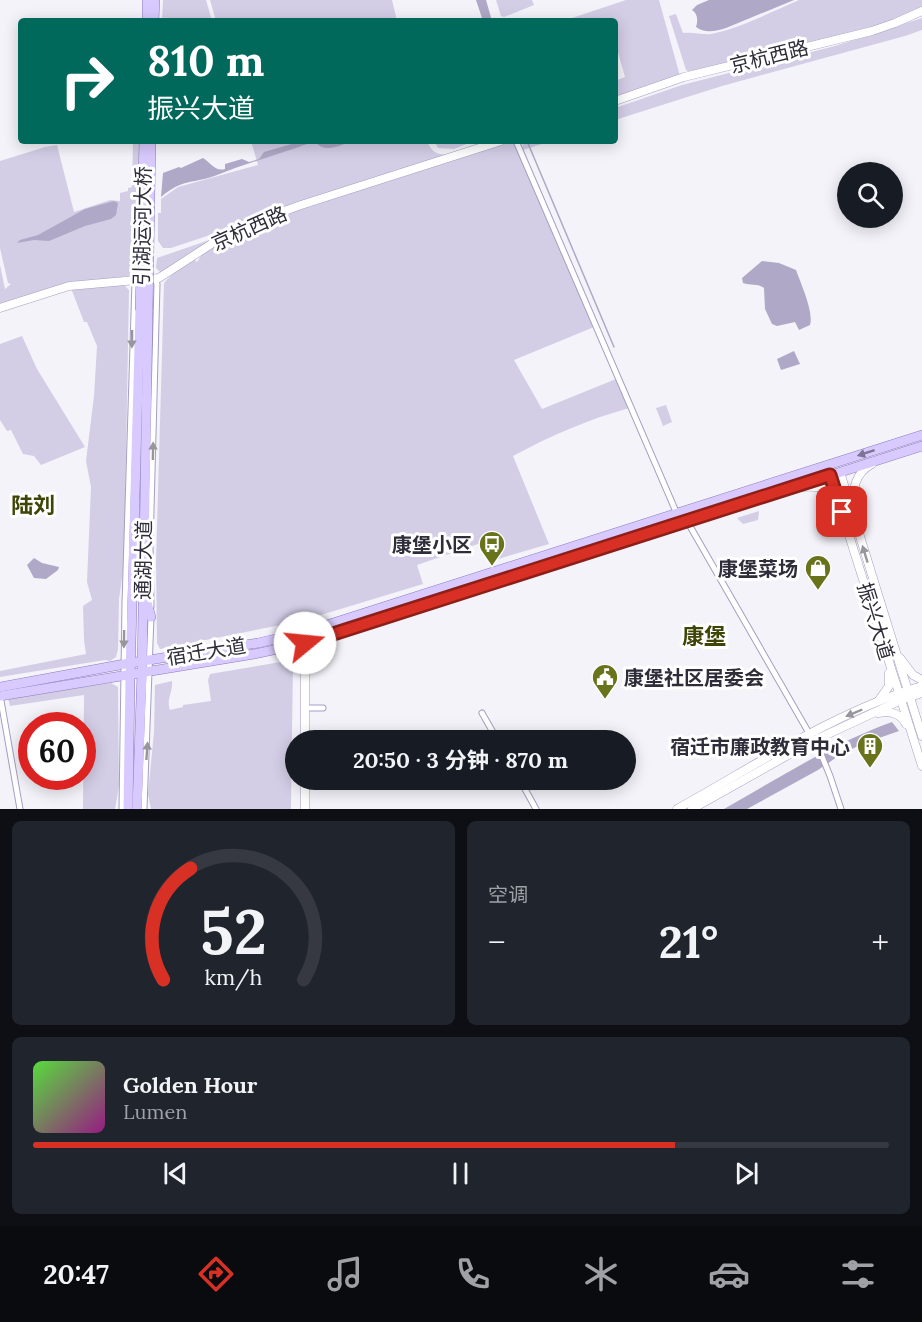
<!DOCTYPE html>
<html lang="zh">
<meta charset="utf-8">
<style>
:root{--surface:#171b24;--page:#20242c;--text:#f1f3f6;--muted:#9ea1a6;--line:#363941;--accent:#d93025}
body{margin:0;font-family:Lora,"Noto Sans SC",serif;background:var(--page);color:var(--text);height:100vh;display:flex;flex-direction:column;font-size:22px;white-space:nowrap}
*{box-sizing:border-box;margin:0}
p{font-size:20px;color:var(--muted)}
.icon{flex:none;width:33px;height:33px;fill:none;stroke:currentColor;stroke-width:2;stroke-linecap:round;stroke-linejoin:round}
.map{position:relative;height:809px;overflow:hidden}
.side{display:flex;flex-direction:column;gap:12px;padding:12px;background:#0d0f14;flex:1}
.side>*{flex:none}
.guide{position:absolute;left:18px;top:18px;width:600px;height:126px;border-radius:6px;box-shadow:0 3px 15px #0003;background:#00695c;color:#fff;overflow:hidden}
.tools{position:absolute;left:837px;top:162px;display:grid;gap:12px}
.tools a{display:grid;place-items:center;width:66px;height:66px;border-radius:50%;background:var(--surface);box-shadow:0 3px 15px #0003;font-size:30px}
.speed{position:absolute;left:18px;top:712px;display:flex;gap:12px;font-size:30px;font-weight:700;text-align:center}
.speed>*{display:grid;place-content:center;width:78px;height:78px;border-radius:50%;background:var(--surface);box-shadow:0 3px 15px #0003;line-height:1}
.speed .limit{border:9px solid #d22;background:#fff;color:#111}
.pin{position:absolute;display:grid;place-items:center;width:51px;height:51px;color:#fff;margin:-26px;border-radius:12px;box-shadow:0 3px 9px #0006}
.me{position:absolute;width:66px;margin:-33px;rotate:73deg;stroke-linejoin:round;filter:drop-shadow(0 0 4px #0008)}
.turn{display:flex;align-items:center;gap:21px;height:126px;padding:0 30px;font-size:27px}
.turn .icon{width:78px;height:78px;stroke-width:2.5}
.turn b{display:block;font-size:42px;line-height:51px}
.big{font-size:45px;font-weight:700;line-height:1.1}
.side .tile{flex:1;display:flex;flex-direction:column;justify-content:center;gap:9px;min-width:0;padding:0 21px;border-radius:9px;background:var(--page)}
.side .dial{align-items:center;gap:0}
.dial svg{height:156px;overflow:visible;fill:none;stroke:var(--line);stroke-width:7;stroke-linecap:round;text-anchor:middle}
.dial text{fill:var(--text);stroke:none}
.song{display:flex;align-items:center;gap:18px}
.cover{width:72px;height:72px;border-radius:9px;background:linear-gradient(135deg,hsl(110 70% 55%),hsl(310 70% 35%))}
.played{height:6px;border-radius:3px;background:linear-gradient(90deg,var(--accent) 75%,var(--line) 75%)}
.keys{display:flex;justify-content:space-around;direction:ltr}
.heat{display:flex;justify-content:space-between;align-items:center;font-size:33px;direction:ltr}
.side .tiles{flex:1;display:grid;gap:12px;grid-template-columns:1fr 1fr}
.tile:last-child{grid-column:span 2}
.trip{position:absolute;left:285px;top:730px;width:351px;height:60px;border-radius:30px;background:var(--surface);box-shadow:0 3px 15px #0003;font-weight:700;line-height:60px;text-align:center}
.menu{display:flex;height:96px;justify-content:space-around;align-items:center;background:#090b0e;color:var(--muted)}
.menu .icon{width:42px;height:42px}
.menu .on{color:var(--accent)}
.menu b{font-size:27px;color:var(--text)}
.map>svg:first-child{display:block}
.green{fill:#d3cee6}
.water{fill:#afa8c6}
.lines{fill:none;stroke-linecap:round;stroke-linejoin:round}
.stream{stroke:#afa8c6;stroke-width:1.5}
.street-casing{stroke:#a69ec0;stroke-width:7}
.secondary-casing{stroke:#a69ec0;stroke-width:9}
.primary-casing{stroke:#8c7cb9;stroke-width:10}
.street{stroke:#fff;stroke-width:5}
.secondary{stroke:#fff;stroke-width:8}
.primary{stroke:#d8cafe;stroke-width:9}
.primary-bridge-casing{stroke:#8c7cb9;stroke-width:10;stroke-linecap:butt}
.primary-bridge{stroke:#d8cafe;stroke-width:9}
.oneway{fill:#98969c}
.oneway2{fill:#7c7492}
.route-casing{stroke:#8d1f18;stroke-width:15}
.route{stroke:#d93025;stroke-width:10}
.labels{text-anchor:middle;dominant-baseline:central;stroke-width:6;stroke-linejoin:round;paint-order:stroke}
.street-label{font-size:20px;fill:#302d3a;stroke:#fff}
.poi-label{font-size:20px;font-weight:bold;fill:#302d3a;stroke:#fff;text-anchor:end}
.quarter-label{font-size:22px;font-weight:bold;fill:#3e4506;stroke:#fff}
</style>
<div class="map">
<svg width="922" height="809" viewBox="0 0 922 809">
<rect width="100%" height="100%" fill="#f4f3fa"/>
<g class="green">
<polygon points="163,0 206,0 212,21 162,21"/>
<polygon points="210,0 392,0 397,21 216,21"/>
<polygon points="496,0 532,0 534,5 504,17 501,16"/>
<polygon points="626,0 659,0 680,76 615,99 615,81 625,77 617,49 615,49 615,21 573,21 572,18"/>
<path d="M799 0H922V8L888 24 690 72 686 70 669 16 676 14 683 33C692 32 705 35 711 34 741 28 771 12 799 0Z"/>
<polygon points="922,18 922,30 905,36 722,86 615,120 615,108 682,85 835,46"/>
<polygon points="133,141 140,141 137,275 65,284 0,305 0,265 5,289 11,284 8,283 0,248 0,161 45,147 57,145 74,212 110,200 120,201 120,193 128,191 128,188 132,187"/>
<path d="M251 141H427C433 155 439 155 453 154L171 248H163L158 241V213H161V199L178 187 258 165Z"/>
<polygon points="434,141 474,141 454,149 438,148"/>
<polygon points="522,141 551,141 523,150"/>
<path d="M506 142 514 144 594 327 514 360 542 409 616 379 629 408C587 420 552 435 513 456L549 544 488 562 481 543 417 565 423 584 301 621 160 649 157 643 156 562 164 283C171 274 184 265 195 260L197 262 204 251 257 224Z"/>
<polygon points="218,237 161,273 156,268 157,258"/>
<polygon points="123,284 129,290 124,564 119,599 118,649 116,657 110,661 105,660 0,677 0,671 86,654 84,640 83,606 92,600 87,582 91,487 86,461 94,396 97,346 87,322 84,322 71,288"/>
<polygon points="22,336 37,369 85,447 41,465 34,456 23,454 11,430 7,431 0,420 0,344"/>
<polygon points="666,405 672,422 663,426 656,408"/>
<polygon points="759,511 758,520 743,524 737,518"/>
<path d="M293 660 291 809H151L148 794 154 732 155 685 172 681C173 692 166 700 170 710L183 707V705L211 701 208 680 210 674Z"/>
<polygon points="111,683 118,687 119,786 115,809 83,809 84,695 10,706 8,698"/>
</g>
<g class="water">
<polygon points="476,0 486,0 492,21 483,21"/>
<path d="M709 0H794L726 28C716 31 705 34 696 27 698 21 698 14 692 10L697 5Z"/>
<path d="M302 141H307V144C277 155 247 163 217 175 194 184 183 178 161 197L163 173 179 167 181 168 203 158C210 162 215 172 225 169V164L242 159 249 162 259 159 264 152Z"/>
<path d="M314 141H352C338 146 326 154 314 141Z"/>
<polygon points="114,201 118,203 116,215 111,219 85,226 49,241 34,240 17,243 20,240 38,235 85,209"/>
<path d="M762 261 779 263 796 270C801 284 814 312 810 325L799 330 795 322 777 326 772 324 765 309 764 288C758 283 750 286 743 283L742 278Z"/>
<polygon points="794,351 800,364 781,370 777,359"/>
<polygon points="34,558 42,563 59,567 58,570 46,579 34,578 27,565"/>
<path d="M892 722 899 731 862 744 840 755 818 770 747 809H724C779 778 833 743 892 722Z"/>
</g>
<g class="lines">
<polyline class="stream" points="527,141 614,347"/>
<g class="street-casing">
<g id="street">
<polyline points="516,141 677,514"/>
<polyline points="687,521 821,754 830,776 841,809"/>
<polyline points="151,607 150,548 157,284 155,279"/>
<polyline points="0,695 20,809"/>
<polyline points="305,708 323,708"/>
<polyline points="482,713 498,741"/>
<polyline points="520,780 536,809"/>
<polyline points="122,809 125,603 135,281"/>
<polyline points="144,809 151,616"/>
</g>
</g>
<g class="secondary-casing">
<g id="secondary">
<polyline points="615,101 684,77 872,31 895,23 922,11"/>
<polyline points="0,308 69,286 159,278 216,241 254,222 301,205 501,141"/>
<polyline points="840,472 922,736"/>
<polyline points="830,475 922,766"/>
<path d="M802 487C817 486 828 487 836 500"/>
<path d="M854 507C852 489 855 473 872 464"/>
<polyline points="305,638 305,741"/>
<polyline points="900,658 913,675 922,680"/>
<polyline points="879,700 889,686 889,673"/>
<path d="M878 713C891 711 900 713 906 724"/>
<polyline points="305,780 305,809"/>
<path d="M677 809C753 767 838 710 922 686"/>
<polyline points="692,809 813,741 901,700 922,693"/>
</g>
</g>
<g class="primary-casing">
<g id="primary">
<polyline points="147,21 147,0"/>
<polyline points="154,21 155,0"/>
<polyline points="145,596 151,617"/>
<polyline points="0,687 130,663 258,643 305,632 922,435"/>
<polyline points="0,696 254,654 310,642 922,446"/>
<polyline points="128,809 130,680 140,310"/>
<polyline points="137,809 142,672 148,310"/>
</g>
</g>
<use href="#street" class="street"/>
<use href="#secondary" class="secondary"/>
<use href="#primary" class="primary"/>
<g class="primary-bridge-casing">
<g id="primary-bridge">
<polyline points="140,310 144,141"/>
<polyline points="148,310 151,141"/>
</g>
</g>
<use href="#primary-bridge" class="primary-bridge"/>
</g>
<defs><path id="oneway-solid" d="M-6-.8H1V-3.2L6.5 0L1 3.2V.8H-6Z" transform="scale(1.5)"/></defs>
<g class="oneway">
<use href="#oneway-solid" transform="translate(132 339) rotate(91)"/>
<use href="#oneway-solid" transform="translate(153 451) rotate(-89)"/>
<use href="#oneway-solid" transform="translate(865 554) rotate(-107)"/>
<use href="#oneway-solid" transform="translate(124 639) rotate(91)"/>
<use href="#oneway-solid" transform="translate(854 713) rotate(157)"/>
<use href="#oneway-solid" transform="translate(147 751) rotate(-86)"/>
</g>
<use class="oneway2" href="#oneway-solid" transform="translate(866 453) rotate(162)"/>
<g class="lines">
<g class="route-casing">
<polyline id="route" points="305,643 830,475 842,512"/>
</g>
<use href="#route" class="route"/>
</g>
<defs>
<g id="bus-pin" transform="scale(1.35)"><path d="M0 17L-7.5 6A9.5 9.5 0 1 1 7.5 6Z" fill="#69731c" stroke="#fff"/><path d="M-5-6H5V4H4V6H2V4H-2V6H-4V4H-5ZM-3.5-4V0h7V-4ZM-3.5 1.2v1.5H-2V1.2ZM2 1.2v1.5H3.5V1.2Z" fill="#fff"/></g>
<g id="shop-pin" transform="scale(1.35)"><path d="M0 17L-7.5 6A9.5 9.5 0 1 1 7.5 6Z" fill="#69731c" stroke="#fff"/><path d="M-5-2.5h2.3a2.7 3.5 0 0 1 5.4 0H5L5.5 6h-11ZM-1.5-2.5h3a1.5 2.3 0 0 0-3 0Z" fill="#fff"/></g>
<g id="civic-pin" transform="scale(1.35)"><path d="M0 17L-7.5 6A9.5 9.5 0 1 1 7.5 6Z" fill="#69731c" stroke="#fff"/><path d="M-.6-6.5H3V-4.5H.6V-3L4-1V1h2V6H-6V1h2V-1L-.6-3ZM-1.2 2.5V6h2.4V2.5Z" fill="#fff"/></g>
<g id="building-pin" transform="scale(1.35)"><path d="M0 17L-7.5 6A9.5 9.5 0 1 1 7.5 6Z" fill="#69731c" stroke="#fff"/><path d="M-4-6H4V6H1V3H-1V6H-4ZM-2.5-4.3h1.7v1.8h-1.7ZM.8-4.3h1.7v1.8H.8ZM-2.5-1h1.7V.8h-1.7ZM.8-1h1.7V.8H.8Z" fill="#fff"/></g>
</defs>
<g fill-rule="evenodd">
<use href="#bus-pin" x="492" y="544"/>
<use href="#shop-pin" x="818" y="568"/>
<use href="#civic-pin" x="605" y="677"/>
<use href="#building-pin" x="870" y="746"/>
</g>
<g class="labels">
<g class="street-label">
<text transform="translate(769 56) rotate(-14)">京杭西路</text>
<text transform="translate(142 226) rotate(-89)">引湖运河大桥</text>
<text transform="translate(249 228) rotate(-24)">京杭西路</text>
<text transform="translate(143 560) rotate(-89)">通湖大道</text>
<text transform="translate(876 621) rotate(73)">振兴大道</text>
<text transform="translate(206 651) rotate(-9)">宿迁大道</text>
</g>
<g class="poi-label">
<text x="472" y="544">康堡小区</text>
<text x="798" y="568">康堡菜场</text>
<text x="624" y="677" text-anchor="start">康堡社区居委会</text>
<text x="850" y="746">宿迁市廉政教育中心</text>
</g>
<g class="quarter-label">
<text x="33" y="505">陆刘</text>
<text x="704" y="636">康堡</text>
</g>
</g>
</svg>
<div class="tools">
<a><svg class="icon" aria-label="search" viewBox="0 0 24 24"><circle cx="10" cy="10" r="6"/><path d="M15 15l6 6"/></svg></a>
</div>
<div class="speed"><div class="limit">60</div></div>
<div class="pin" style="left:842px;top:512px;background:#d93025"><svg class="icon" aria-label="arrive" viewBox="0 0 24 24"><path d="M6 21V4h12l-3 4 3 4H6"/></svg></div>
<svg class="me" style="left:305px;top:643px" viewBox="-20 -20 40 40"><circle r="19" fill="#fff"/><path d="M0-13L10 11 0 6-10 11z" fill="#d93025"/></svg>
<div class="trip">20:50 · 3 分钟 · 870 m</div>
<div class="guide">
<div class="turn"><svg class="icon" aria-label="right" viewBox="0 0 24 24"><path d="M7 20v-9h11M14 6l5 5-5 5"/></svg><div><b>810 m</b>振兴大道</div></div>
</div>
</div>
<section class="side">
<div class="tiles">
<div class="tile dial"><svg viewBox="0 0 100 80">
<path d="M14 69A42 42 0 1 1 86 69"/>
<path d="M14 69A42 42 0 0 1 28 12" stroke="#d93025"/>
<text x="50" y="56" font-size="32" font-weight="700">52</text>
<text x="50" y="72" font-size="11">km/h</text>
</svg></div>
<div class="tile"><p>空调</p>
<div class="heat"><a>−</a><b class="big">21°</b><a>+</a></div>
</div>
<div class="tile">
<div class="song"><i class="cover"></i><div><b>Golden Hour</b><p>Lumen</p></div></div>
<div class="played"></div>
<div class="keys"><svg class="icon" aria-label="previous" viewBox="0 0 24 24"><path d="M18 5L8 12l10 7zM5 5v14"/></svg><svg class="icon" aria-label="pause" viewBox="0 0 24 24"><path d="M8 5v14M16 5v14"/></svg><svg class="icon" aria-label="next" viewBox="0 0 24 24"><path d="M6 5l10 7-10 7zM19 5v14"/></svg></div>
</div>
</div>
</section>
<nav class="menu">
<b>20:47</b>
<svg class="icon on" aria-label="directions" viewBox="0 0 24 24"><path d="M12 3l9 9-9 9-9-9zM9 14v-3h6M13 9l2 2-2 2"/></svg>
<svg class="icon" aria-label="music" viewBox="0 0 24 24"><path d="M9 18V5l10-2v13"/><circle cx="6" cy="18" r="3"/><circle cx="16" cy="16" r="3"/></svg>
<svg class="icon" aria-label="phone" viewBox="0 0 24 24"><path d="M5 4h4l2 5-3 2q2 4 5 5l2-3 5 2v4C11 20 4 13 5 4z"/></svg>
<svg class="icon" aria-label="climate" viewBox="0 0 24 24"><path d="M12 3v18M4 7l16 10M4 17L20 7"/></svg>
<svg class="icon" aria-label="car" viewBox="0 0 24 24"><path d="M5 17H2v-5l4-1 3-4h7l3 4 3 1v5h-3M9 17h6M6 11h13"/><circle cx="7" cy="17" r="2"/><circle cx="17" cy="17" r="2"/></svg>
<svg class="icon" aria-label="filters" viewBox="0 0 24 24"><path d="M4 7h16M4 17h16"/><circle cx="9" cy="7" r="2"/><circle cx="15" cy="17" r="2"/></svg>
</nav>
